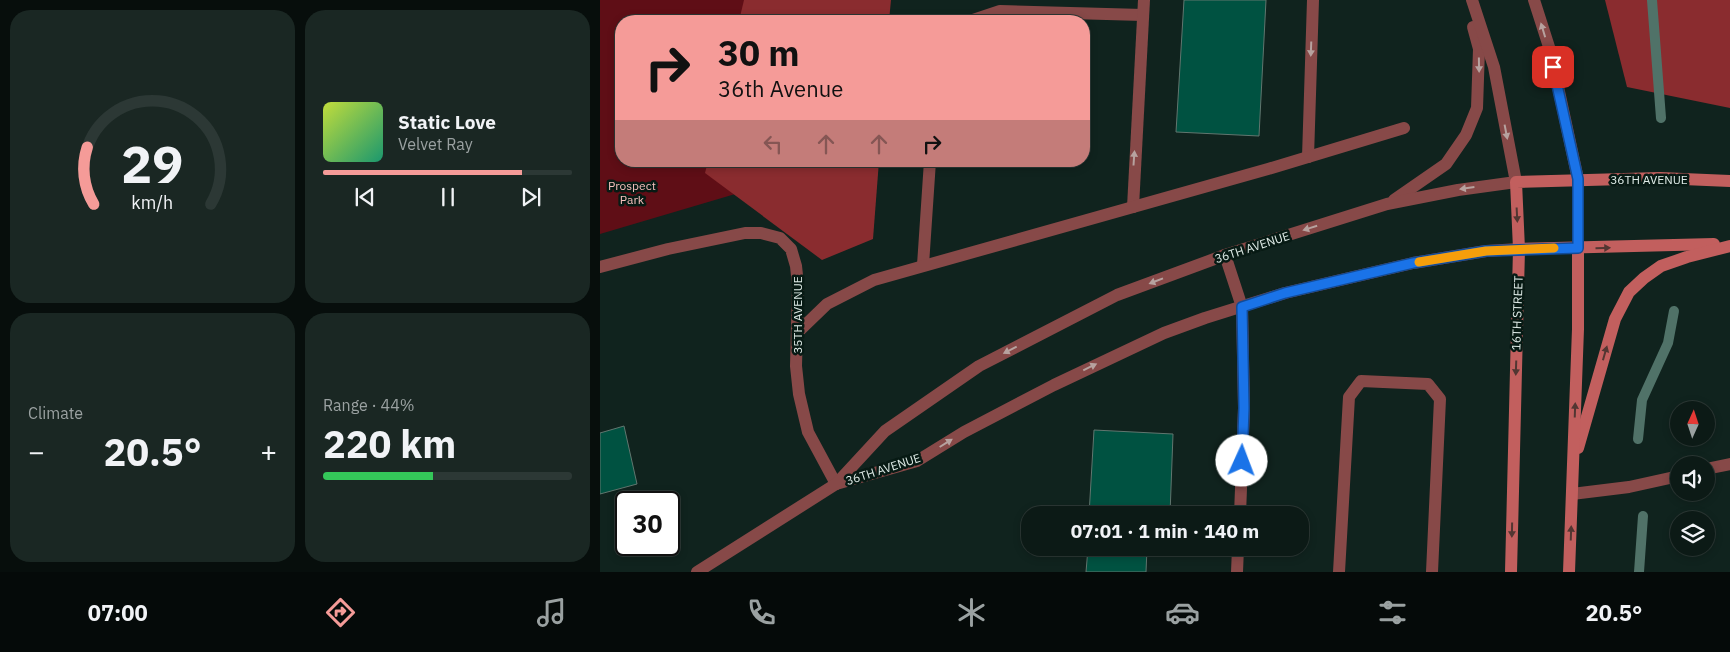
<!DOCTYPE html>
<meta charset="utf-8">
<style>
:root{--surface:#0c1a16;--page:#1a2723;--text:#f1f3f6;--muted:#9aa1a1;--line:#2c3835;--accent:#f59b98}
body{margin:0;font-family:"IBM Plex Sans",sans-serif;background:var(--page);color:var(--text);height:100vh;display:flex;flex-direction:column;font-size:19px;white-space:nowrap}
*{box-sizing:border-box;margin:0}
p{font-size:16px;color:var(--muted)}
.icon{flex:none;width:28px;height:28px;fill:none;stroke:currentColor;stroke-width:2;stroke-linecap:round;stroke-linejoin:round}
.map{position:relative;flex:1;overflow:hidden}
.details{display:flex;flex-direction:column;gap:10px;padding:10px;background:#070e0c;width:600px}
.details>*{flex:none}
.hud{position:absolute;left:15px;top:15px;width:475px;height:152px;border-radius:20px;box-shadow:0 2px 8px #0003,0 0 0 1px var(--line);background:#f59b98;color:#111;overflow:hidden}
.needle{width:32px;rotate:3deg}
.fabs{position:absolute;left:1070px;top:401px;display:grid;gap:10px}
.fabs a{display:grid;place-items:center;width:45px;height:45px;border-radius:50%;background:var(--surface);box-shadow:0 2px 8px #0003,0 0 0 1px var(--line);font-size:25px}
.speed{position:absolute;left:15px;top:491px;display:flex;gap:10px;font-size:25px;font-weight:700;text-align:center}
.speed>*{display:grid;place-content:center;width:65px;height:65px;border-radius:50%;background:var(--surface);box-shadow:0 2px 8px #0003,0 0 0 1px var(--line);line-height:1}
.speed .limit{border:2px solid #111;border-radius:8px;background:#fff;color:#111}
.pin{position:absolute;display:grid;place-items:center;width:42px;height:42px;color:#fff;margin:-21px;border-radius:10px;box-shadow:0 2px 8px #0006}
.me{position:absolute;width:55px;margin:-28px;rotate:2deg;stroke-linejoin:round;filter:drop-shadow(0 0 4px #0008)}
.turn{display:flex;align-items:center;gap:18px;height:105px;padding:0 20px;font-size:22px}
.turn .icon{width:65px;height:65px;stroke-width:2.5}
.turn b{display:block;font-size:35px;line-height:42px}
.lanes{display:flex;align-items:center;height:48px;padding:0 20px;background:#0003;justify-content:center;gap:25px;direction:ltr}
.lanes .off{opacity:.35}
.big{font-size:38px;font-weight:700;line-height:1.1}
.details .tile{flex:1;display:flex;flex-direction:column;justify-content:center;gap:8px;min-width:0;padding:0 18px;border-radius:20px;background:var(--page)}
.details .dial{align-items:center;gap:0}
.dial svg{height:130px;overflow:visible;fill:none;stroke:var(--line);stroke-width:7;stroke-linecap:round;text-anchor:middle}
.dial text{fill:var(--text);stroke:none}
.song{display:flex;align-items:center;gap:15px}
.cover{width:60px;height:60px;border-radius:8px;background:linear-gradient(135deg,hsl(70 70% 55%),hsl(160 70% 35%))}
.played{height:5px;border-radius:2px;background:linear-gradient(90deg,var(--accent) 80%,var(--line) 80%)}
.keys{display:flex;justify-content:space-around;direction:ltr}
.heat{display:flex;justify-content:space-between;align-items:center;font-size:28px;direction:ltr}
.charge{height:8px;border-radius:4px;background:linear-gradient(90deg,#34c759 44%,var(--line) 0)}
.details .tiles{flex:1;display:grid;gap:10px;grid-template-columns:repeat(2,1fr)}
.trip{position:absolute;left:421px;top:506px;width:288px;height:50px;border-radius:20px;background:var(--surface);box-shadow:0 2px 8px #0003,0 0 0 1px var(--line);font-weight:700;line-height:50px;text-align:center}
.dock{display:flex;height:80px;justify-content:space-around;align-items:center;background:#050a09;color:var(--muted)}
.dock .icon{width:35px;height:35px}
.dock .on{color:var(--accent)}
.dock b{font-size:22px;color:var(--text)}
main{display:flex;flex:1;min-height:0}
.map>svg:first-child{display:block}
.green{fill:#5f0e16}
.forest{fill:#8a2c2f}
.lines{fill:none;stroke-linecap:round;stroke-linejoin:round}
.stream{stroke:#507268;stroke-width:10}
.building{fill:#005241;stroke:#61766f}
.service{stroke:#874948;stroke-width:12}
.minor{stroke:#874948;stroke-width:12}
.tertiary{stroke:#874948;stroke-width:12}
.secondary{stroke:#c25f5e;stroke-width:12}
.oneway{fill:#b7a29f}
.oneway2{fill:#523632}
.route-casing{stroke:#114b97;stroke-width:12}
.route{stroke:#1a73e8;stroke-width:9}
.slow{stroke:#f59e0b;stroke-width:9}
.labels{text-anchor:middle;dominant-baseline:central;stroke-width:5;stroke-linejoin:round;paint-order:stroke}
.street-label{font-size:12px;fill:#dfebe7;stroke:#071a14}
.park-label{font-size:12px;fill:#f6c0bd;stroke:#071a14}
</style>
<main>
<section class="details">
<div class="tiles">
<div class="tile dial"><svg viewBox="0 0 100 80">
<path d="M14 69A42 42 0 1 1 86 69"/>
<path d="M14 69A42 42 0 0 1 10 34" stroke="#f59b98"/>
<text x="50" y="56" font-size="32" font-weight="700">29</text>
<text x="50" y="72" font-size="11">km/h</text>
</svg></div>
<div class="tile">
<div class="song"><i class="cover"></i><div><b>Static Love</b><p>Velvet Ray</p></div></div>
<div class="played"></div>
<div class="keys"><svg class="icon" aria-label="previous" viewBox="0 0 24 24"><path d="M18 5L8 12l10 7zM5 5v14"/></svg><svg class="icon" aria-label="pause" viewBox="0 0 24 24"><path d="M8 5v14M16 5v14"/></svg><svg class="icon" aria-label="next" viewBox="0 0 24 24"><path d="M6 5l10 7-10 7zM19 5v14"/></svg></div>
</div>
<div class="tile"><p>Climate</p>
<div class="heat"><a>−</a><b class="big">20.5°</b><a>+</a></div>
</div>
<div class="tile"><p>Range · 44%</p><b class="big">220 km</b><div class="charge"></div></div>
</div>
</section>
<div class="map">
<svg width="1130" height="572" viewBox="0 0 1130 572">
<rect width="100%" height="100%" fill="#10231e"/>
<polygon class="green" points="0,0 258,0 256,21 21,21 21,161 243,162 0,234"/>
<g class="forest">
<polygon points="144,0 291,0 289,21 139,21"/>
<polygon points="1005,0 1130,0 1130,108 1027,87"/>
<polygon points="108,161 279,161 273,239 222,260 105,173"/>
</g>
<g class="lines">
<g class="stream">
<polyline points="1052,0 1061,118"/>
<polyline points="1038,439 1042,400 1068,343 1074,311"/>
<polyline points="1039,572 1043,516"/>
</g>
</g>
<g class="building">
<polygon points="584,0 666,0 659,136 576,132"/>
<polygon points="24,426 37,484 0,494 0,433"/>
<polygon points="494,430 573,434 570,515 489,515"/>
<polygon points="488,548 547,548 546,572 486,572"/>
</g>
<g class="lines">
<g class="service">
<polyline points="370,21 400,11 543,15"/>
<polyline points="708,157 713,0"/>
<polyline points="533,207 544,0"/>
<polyline points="323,265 330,161"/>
<polyline points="198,332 227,304 274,280 668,169 804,128"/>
<polyline points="739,572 749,397 761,381 828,384 840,399 832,572"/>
</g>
<g class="minor">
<polyline points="625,255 642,307 644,408 640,515"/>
<polyline points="0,267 68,249 145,233 161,233 180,238 191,249 196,266 198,285 196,366 199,394 208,432 236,484"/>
<polyline points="1106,469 1130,464"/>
<polyline points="972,494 1029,487 1079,476"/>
<polyline points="637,572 638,548"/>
</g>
<g class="tertiary">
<polyline points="934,0 950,50 978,179"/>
<polyline points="794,200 846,164 866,135 877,108 879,49 873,27"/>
<polyline points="236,484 317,461 364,432 454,385 564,333 605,318 685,293 813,263 886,251 919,249"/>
<polyline points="97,572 236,484 285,431 379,366 517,295 625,255 787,204 858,190 916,182 894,67 872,0"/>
</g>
<g class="secondary">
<polyline points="919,249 1114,244"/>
<polyline points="978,448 1015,319 1029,292 1044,278 1061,266 1087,257 1130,246"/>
<polyline points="911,572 919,249 916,182 1060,178 1130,181"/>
<polyline points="969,572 978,329 978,179"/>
</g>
</g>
<defs><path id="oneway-solid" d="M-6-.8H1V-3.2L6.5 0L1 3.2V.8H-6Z" transform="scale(1.25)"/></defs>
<g class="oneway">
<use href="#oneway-solid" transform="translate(943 30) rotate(-107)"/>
<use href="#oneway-solid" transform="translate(711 49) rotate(92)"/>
<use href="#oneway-solid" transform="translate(879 65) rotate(89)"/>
<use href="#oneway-solid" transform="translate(906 132) rotate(79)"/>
<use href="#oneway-solid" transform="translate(534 158) rotate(-86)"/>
<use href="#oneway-solid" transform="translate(867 188) rotate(172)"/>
<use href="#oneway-solid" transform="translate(710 228) rotate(163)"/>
<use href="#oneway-solid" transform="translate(556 281) rotate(159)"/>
<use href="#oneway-solid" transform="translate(410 350) rotate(153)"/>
<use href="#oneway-solid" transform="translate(490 367) rotate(-26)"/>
<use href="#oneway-solid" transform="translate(346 443) rotate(-32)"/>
</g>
<g class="oneway2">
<use href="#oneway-solid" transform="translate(917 215) rotate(87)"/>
<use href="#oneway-solid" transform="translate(1003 248) rotate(-1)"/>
<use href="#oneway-solid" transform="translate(1005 353) rotate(-74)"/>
<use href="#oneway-solid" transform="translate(916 368) rotate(92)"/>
<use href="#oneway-solid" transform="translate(975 410) rotate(-88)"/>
<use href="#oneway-solid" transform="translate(912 530) rotate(91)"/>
<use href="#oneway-solid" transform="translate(971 533) rotate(-88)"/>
</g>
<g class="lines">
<g class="route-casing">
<polyline id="route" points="642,461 644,408 642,307 685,293 813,263 886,251 978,248 978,179 953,67"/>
</g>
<use href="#route" class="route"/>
<polyline class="slow" points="819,262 886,251 954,248"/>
</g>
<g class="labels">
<g class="street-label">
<text x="1049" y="179">36TH AVENUE</text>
<text transform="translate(652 247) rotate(-18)">36TH AVENUE</text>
<text transform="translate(917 313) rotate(-88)">16TH STREET</text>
<text transform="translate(197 315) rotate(-90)">35TH AVENUE</text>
<text transform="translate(283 469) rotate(-18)">36TH AVENUE</text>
</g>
<g class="park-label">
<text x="32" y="185">Prospect<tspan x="32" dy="14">Park</tspan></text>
</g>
</g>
</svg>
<div class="fabs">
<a><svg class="needle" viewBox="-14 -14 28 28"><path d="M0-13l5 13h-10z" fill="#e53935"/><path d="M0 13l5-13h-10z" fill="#9aa1a1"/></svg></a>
<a><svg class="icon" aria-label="sound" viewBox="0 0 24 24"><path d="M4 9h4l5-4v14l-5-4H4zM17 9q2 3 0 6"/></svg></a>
<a><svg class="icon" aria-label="layers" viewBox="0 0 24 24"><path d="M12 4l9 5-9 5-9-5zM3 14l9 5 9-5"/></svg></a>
</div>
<div class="speed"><div class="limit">30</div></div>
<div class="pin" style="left:953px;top:67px;background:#d93025"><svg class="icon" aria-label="arrive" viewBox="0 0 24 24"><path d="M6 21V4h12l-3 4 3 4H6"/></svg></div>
<svg class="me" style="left:642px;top:461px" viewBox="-20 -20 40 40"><circle r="19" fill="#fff"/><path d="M0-13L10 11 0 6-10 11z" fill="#1a73e8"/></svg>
<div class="trip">07:01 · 1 min · 140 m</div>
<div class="hud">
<div class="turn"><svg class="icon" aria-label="right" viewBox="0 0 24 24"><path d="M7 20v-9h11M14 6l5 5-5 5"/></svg><div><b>30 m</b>36th Avenue</div></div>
<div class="lanes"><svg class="icon off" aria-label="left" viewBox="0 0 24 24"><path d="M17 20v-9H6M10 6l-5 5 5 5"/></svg><svg class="icon off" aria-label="ahead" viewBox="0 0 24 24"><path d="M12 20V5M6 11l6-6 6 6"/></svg><svg class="icon off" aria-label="ahead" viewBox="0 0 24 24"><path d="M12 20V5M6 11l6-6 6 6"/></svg><svg class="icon" aria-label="right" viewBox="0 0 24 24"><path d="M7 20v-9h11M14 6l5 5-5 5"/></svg></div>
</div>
</div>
</main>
<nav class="dock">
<b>07:00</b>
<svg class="icon on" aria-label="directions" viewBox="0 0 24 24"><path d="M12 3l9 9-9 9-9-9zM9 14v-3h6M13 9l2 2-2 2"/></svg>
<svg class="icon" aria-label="music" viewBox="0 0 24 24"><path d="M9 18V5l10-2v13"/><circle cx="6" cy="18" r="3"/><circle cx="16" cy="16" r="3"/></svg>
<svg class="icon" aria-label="phone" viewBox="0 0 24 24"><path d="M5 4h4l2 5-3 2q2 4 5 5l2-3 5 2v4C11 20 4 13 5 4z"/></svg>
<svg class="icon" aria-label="climate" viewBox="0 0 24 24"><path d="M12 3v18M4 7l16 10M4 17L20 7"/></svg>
<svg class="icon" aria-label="car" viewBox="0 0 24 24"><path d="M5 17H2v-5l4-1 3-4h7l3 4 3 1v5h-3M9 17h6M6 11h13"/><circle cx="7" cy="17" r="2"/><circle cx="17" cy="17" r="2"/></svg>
<svg class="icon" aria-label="filters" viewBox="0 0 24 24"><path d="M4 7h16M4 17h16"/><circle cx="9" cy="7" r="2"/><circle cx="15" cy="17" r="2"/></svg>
<b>20.5°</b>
</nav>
